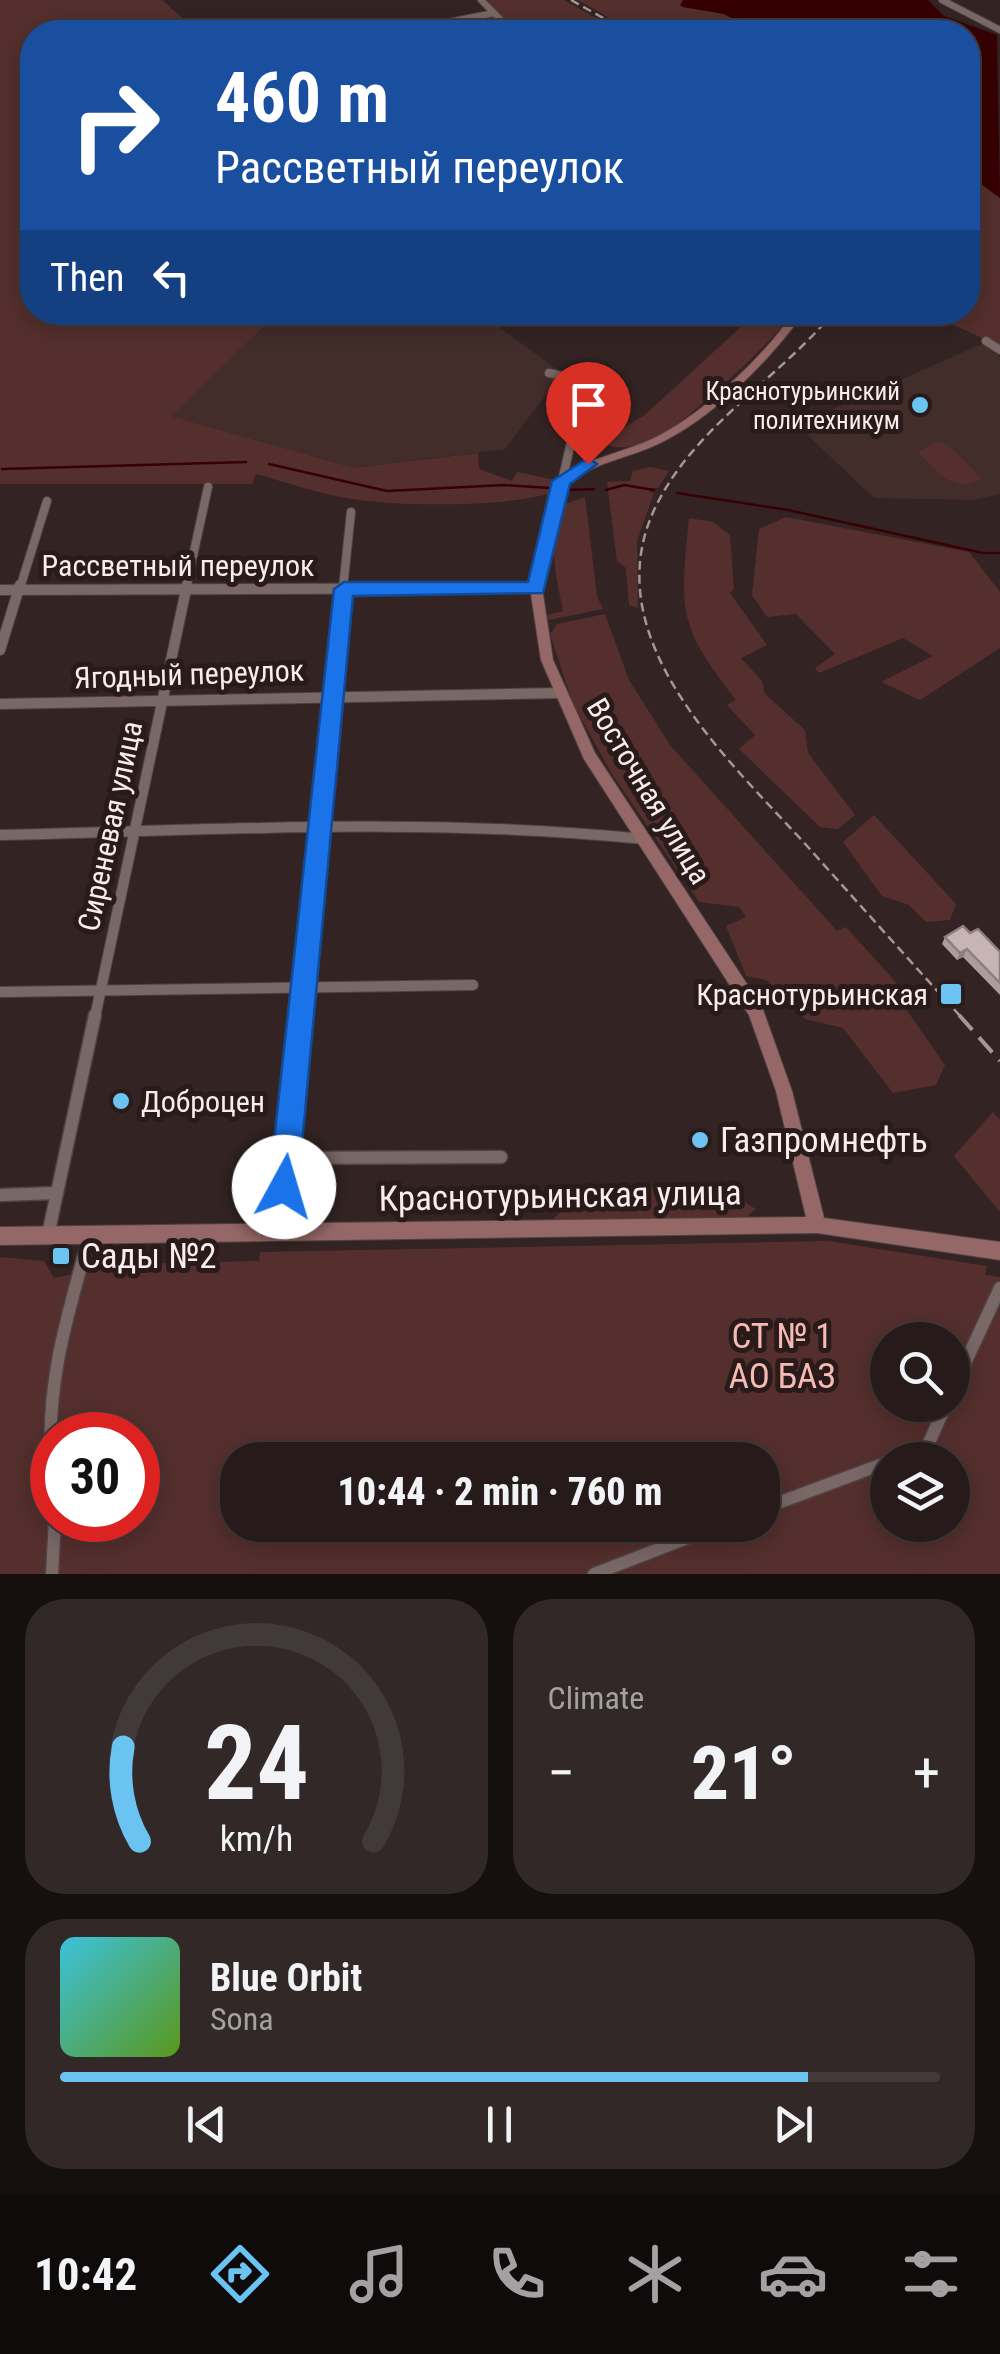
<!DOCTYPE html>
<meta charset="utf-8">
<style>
:root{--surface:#261b1a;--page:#322827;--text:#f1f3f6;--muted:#a4a1a2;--line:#423939;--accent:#6ac3f1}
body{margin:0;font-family:"Roboto Condensed",sans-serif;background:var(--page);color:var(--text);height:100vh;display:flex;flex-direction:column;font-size:38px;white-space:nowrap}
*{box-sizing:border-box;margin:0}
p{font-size:32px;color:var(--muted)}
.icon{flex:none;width:55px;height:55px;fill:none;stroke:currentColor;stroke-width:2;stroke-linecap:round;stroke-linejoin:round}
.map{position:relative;height:1574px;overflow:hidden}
.panel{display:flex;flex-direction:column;gap:25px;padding:25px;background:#150f0e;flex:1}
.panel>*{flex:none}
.top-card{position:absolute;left:20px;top:20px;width:960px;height:305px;border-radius:40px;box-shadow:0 5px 25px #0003,0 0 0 2px var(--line);background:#1a4fa0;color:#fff;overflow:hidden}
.tools{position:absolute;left:870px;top:1322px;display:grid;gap:20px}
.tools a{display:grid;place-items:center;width:100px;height:100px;border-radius:50%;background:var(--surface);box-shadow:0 5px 25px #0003,0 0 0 2px var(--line);font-size:50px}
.speed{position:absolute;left:30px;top:1412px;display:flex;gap:20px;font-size:50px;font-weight:700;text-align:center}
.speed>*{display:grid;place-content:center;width:130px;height:130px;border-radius:50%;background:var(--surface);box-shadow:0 5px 25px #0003,0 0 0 2px var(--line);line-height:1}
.speed .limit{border:15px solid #d22;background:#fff;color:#111}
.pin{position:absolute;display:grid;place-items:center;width:85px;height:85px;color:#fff;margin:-102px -42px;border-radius:50% 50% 50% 0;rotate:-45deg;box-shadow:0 0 10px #0007}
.pin .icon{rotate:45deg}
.me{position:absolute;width:110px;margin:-55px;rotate:6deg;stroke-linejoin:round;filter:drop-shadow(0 0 8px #0008)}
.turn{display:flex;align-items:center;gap:35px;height:210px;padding:0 30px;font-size:45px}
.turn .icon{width:130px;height:130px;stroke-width:2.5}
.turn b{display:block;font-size:70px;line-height:85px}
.then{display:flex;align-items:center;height:95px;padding:0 30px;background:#0003;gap:20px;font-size:38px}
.big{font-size:75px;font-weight:800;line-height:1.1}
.panel .tile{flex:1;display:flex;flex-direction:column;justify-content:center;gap:15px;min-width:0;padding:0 35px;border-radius:40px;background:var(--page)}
.panel .dial{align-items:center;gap:0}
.dial svg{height:260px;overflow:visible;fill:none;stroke:var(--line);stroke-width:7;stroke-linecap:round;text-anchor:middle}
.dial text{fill:var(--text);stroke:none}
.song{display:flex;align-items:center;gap:30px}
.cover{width:120px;height:120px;border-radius:15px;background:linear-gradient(135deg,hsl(190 70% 55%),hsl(90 70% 35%))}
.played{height:10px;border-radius:5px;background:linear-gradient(90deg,var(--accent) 85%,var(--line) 85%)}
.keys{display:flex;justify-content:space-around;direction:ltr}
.heat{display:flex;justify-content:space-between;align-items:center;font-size:55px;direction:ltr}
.panel .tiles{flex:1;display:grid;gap:25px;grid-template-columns:1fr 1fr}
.tile:last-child{grid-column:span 2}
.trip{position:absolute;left:220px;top:1442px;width:560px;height:100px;border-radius:40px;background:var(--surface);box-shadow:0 5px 25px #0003,0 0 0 2px var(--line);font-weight:800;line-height:100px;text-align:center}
.menu{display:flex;height:160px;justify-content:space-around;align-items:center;background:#0f0b0a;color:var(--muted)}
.menu .icon{width:70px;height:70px}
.menu .active{color:var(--accent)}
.menu b{font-size:45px;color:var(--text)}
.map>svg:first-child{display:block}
.built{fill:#422d2b}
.green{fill:#542f2d;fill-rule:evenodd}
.water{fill:#370003}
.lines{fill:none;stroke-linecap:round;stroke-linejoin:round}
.stream{stroke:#370003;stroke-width:2.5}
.street-far3-casing{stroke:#4f4343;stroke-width:8}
.street-far2-casing{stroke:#4f4343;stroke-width:10}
.street-far1-casing{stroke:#4f4343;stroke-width:12}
.street-casing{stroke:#4f4343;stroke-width:15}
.secondary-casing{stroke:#4f4343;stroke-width:2}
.street-far3{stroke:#7a6867;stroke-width:6}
.street-far2{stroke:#7a6867;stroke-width:8}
.street-far1{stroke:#7a6867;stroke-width:10}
.street{stroke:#7a6867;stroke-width:12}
.secondary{fill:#956766;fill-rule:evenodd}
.rail-far1{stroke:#a49796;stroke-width:2.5;stroke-dasharray:9 5;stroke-linecap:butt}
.rail{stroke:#a49796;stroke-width:4;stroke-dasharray:20 10;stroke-linecap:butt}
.wall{fill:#ac9c9a}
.shaded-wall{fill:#8c7f7d}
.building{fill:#c8b5b3;stroke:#8c7f7d;stroke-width:2.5}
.route{fill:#1a73e8;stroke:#114b97;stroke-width:2.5}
.poi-dot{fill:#6ac3f1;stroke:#291b1a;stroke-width:4}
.labels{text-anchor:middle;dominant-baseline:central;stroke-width:10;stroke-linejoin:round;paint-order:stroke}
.far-poi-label{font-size:25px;fill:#f8edec;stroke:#291b1a;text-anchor:end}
.street-label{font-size:30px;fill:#f8edec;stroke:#291b1a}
.poi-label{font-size:30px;fill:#f8edec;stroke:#291b1a;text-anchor:end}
.near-poi-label{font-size:35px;fill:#f8edec;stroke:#291b1a;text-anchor:start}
.near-street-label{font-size:35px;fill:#f8edec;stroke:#291b1a}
.near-park-label{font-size:35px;fill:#f6bab5;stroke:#291b1a}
</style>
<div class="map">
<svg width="1000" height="1574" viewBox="0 0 1000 1574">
<rect width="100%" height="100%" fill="#332423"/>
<g class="built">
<polygon points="278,313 480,313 562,373 505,449 354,468 170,416"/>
<polygon points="982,344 1000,357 1000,494 973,500 874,498 797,425"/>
</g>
<g class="green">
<path d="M0 0H162L198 32H32V312L278 313 171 416 354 468 478 453 479 469 512 481 517 472 555 480 548 494C499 507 397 507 346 498 316 493 286 482 256 474L252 484H0Z"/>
<polygon points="486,0 564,0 621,32 509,32 504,18"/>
<polygon points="578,0 683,0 683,7 724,14 756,32 634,32"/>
<polygon points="968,174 1000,198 1000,346 927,313 968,312"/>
<path d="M756 313H793C782 333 689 418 668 431 653 441 626 451 609 446L607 439 646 414Z"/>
<path d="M936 442 947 444 982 479C953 494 938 473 918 452Z"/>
<polygon points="650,467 669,471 658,488 650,488 649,492 654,493 637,541 638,608 629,605 626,568 617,561 607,482 630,481 633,471"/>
<path d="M585 497 597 596 603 609 549 620 547 615 563 611C556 575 546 539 565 504Z"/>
<polygon points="786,517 969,552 1000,592 1000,648 920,700 881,682 933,656 903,638 819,673 815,668 835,654 796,614 767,617 752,595 759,529"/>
<path d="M689 518 713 522 730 535 734 589 730 593 767 645 741 658 762 681 765 694 805 730 808 753 855 815 838 829 820 827 739 749 755 735 727 705 736 700C677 624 680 612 689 518Z"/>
<polygon points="605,614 629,680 670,745 837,931 846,927 901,988 908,1012 945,1065 936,1085 893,1093 843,1028 805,1019 766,980 746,976 726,926 746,917 739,907 699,902 612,774 573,704 550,634 557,624"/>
<polygon points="874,815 956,904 950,920 926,922 909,905 882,896 843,842"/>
<polygon points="993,1112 1000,1120 1000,1212 954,1156"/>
<polygon points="693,1185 714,1198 732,1195 756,1209 746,1217 553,1220 572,1198 606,1187"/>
<path d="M828 1241 987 1266 985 1275 1000 1277V1574H0V1257L44 1261 54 1278 126 1264 259 1261 260 1252ZM888 1340H952V1405H888ZM52 1435H138V1520H52ZM238 1460H762V1525H238ZM888 1460H952V1525H888Z"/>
</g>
<polygon class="water" points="683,0 928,0 944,16 997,35 1000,198 968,174 968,32 756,32 724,14 683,7 680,5"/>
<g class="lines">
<g class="stream">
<polyline points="269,464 387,491 504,485 550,488"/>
<polyline points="2,469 246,462"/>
<polyline points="567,490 594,489"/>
<polyline points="606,490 624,485 654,490"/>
<polyline points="677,493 788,510 983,553 1000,553"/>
</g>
<g class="street-far3-casing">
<g id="street-far3">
<polyline points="481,0 501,20 503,32"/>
<polyline points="942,0 1000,30"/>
<polyline points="414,29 494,13"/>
</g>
</g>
<g class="street-far2-casing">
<g id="street-far2">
<polyline points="986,341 1000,350"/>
<polyline points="549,373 566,377 583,391 562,481"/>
<polyline points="20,588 47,501"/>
<polyline points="186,588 208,487"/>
<polyline points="343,588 351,512"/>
</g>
</g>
<g class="street-far1-casing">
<g id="street-far1">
<polyline points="0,590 536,588"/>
<polyline points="0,650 20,585"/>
<polyline points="0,704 559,693"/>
<path d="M0 835C215 830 429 817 644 839"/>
<polyline points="0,992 473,985"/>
<polyline points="95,1017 187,585"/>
<polyline points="301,1017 344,585"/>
</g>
</g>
<g class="street-casing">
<g id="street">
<polyline points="286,1158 501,1157"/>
<polyline points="0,1195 57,1193"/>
<polyline points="279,1233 301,1015"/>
<polyline points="48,1235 95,1015"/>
<polyline points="952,1391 1000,1288"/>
<polyline points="893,1460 927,1447 946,1405"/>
<path d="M52 1475C44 1390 67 1315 90 1235"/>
<polyline points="762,1509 888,1462"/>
<polyline points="52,1574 55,1520"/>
<polyline points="594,1574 721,1525"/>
</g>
</g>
<g class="secondary-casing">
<path id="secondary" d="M794 312H804C772 359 711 419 660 443 629 458 596 462 567 483L542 588 553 660 595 753 762 1007 792 1091 824 1218 1000 1242V1260L817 1233 0 1245V1227L806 1217 776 1091 749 1015 584 759 541 660 530 588 558 479C586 458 619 454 650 440 699 418 764 357 794 312Z"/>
</g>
<use href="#street-far3" class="street-far3"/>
<use href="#street-far2" class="street-far2"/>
<use href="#street-far1" class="street-far1"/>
<use href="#street" class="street"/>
<use href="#secondary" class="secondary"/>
<g class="rail-far1">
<polyline points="571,0 628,32"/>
<path d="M834 312C778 379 693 428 655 508 593 639 730 761 808 847 859 904 910 961 961 1017"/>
</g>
<polyline class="rail" points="959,1015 1000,1061"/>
</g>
<polygon class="wall" points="970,933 1000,952 1000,995 963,957 957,960 942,944 945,937"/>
<polygon class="shaded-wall" points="967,949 963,957 957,960 960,953"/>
<polygon class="building" points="963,926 970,933 978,929 1000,952 1000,983 967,949 960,953 945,937"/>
<polygon class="route" points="588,458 597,464 570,484 543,593 353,596 298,1187 294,1197 284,1200 273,1197 269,1187 334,589 344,582 528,582 552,481"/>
<g class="poi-dot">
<circle cx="920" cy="405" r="10"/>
<rect x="939" y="982" width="24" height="24" rx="5"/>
<circle cx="121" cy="1101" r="10"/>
<circle cx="700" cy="1140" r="10"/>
<rect x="51" y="1246" width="20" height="20" rx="5"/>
</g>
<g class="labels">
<g class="far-poi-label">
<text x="900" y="391">Краснотурьинский<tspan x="900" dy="29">политехникум</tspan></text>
</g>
<g class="street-label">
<text x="178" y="565">Рассветный переулок</text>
<text transform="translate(189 674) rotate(-2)">Ягодный переулок</text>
<text transform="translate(649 791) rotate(59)">Восточная улица</text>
<text transform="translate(110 826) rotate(-78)">Сиреневая улица</text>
</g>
<g class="poi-label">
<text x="928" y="994">Краснотурьинская</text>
<text x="141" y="1101" text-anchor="start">Доброцен</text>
</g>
<g class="near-poi-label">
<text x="720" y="1140">Газпромнефть</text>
<text x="81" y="1256">Сады №2</text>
</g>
<g class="near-street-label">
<text transform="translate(560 1196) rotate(-1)">Краснотурьинская улица</text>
</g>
<g class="near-park-label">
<text x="782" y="1336">СТ № 1<tspan x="782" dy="40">АО БАЗ</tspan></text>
</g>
</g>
</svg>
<div class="tools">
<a><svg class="icon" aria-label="search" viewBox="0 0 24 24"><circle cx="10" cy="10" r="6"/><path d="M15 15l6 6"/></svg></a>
<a><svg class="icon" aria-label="layers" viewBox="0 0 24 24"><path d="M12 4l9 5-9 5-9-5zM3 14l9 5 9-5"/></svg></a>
</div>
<div class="speed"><div class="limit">30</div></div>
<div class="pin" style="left:588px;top:464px;background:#d93025"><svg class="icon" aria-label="arrive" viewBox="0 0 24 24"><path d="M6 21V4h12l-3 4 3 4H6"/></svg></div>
<svg class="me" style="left:284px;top:1187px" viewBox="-20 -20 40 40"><circle r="19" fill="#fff"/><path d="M0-13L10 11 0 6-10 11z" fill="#1a73e8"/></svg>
<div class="trip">10:44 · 2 min · 760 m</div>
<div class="top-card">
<div class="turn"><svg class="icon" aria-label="right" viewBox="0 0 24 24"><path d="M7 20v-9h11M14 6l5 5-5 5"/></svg><div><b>460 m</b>Рассветный переулок</div></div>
<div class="then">Then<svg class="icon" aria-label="left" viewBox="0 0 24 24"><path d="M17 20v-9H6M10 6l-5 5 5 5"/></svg></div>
</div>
</div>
<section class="panel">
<div class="tiles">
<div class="tile dial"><svg viewBox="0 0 100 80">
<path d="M14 69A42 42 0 1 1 86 69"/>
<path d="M14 69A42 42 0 0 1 9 40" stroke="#6ac3f1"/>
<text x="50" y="56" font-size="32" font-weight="700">24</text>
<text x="50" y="72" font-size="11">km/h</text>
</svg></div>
<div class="tile"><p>Climate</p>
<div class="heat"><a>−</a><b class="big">21°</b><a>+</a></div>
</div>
<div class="tile">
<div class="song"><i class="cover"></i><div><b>Blue Orbit</b><p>Sona</p></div></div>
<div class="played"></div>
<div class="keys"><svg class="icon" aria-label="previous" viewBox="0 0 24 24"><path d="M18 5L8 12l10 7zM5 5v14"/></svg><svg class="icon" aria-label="pause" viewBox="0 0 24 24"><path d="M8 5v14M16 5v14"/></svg><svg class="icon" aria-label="next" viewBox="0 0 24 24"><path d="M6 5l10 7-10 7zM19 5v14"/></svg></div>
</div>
</div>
</section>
<nav class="menu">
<b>10:42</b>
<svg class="icon active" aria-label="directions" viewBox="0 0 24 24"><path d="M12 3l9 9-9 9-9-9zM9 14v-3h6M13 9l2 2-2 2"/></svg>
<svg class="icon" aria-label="music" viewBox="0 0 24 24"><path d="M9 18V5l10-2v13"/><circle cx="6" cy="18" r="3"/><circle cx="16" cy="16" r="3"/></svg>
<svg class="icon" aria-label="phone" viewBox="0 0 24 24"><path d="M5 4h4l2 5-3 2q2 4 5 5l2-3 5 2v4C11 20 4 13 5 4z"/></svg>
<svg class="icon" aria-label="climate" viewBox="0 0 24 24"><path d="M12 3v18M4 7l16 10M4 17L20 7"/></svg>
<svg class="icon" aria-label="car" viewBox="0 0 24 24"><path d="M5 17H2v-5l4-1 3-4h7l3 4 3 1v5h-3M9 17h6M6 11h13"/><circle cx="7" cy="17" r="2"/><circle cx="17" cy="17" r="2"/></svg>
<svg class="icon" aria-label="filters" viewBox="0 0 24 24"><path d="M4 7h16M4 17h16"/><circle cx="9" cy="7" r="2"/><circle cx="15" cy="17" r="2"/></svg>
</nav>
